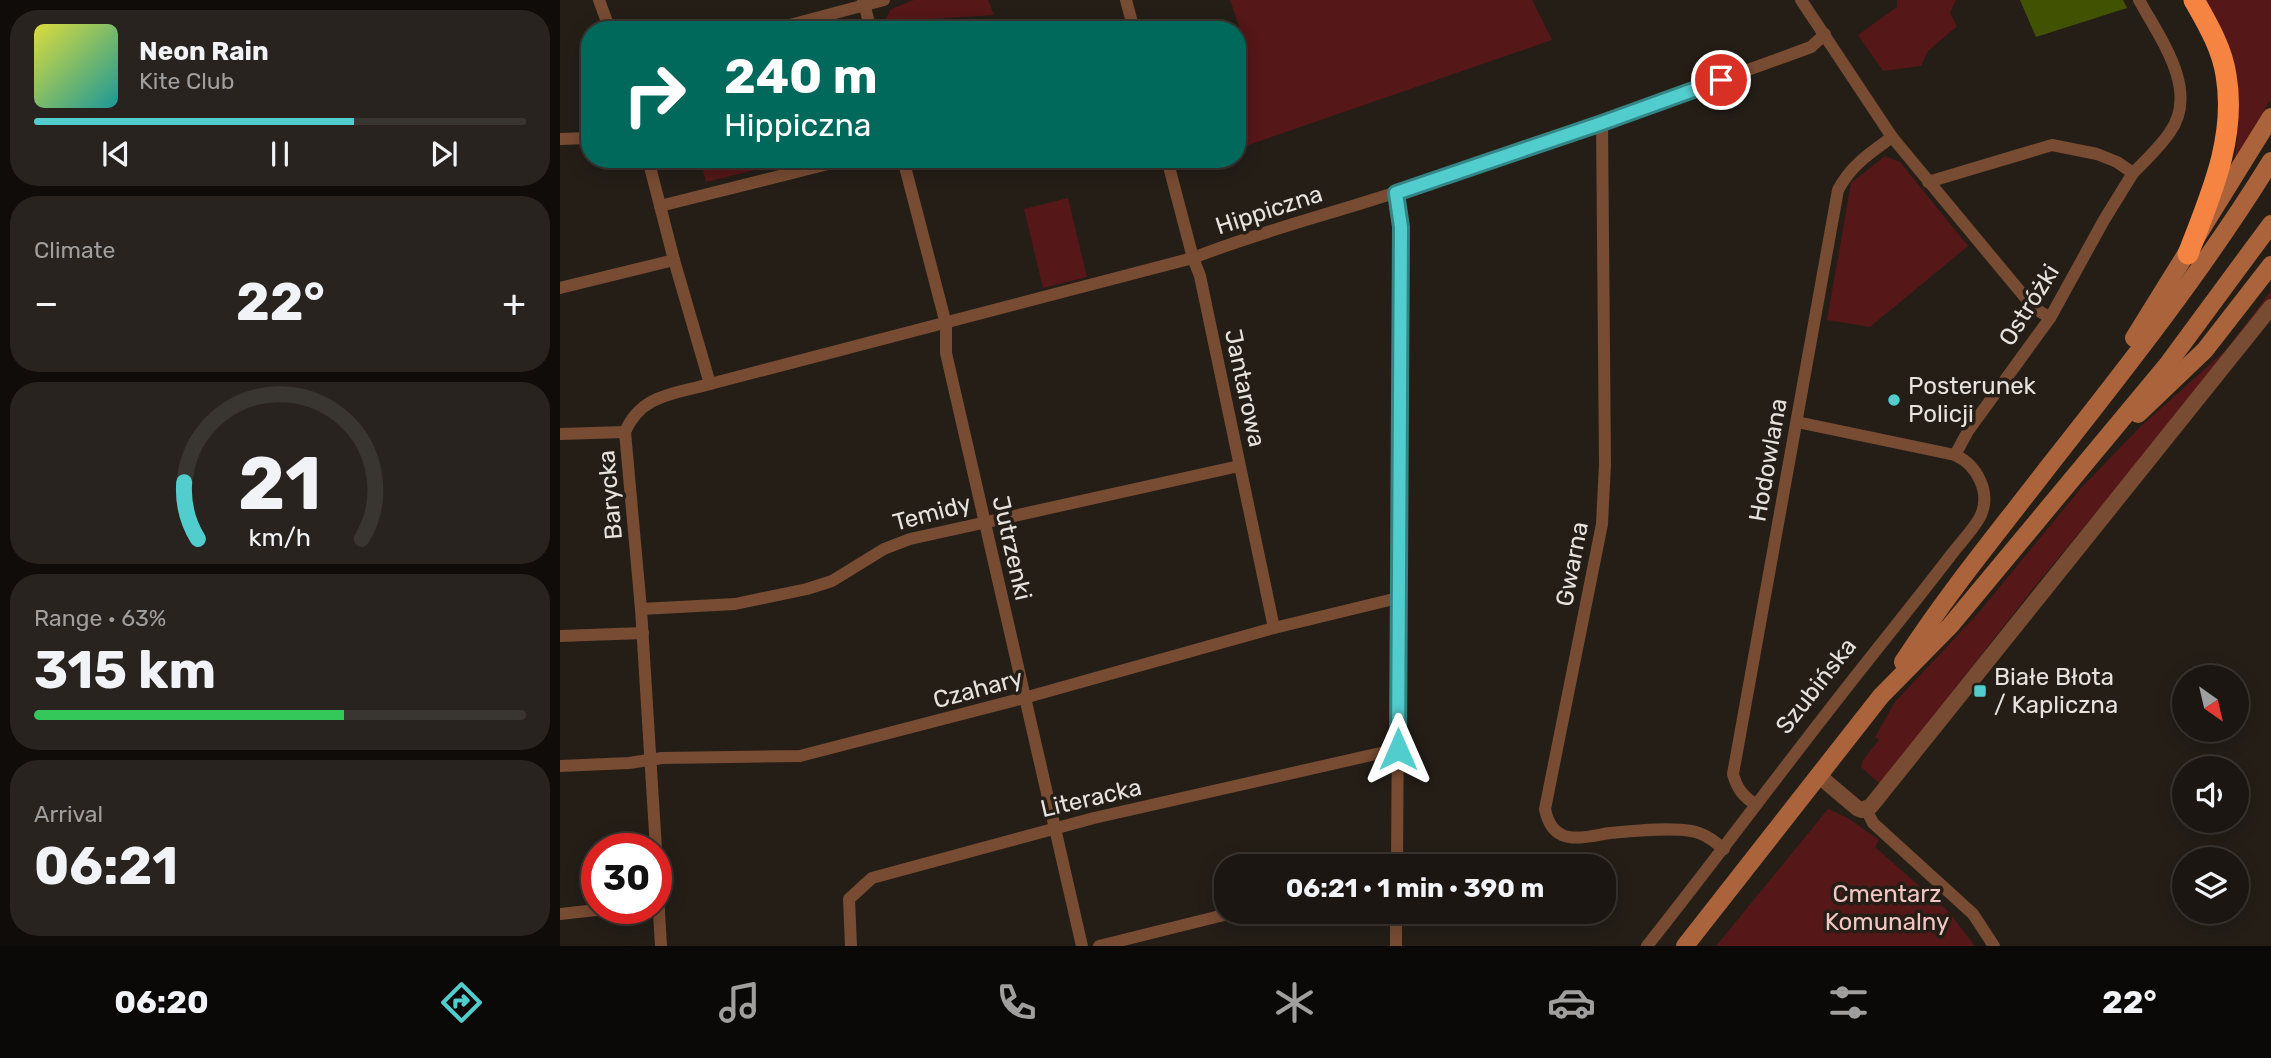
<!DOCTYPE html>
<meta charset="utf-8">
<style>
:root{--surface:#1b1611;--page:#28231f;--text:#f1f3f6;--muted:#a09f9f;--line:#393531;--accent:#52cdce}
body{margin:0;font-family:Rubik,sans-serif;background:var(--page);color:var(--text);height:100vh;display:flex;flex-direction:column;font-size:26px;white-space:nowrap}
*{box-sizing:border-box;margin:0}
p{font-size:23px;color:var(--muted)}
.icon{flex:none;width:38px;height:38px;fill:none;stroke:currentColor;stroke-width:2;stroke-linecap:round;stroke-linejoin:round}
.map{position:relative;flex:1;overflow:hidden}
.drawer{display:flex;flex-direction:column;gap:10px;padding:10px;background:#0f0c09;width:560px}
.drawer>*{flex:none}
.top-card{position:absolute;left:21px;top:21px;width:665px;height:147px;border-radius:28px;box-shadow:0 4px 18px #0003,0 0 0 2px var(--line);background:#00695c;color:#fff;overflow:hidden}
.needle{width:46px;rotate:146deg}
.fabs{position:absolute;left:1612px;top:665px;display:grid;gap:14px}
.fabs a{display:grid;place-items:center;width:77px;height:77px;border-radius:50%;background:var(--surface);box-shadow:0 4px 18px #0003,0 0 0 2px var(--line);font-size:35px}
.speed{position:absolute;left:21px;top:833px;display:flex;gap:14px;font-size:35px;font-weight:700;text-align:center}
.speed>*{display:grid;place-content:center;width:91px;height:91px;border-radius:50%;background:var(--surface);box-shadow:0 4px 18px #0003,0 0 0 2px var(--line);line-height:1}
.speed .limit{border:10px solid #d22;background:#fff;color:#111}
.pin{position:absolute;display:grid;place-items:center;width:60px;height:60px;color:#fff;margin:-30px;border:4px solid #fff;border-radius:50%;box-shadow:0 2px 7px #0007}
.me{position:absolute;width:77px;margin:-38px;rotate:0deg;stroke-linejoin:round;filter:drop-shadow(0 0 5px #0008)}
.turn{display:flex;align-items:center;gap:24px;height:147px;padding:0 28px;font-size:32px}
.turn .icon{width:91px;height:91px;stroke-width:2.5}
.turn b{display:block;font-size:49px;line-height:60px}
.big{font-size:52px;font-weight:700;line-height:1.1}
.drawer .widget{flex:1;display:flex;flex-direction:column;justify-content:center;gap:10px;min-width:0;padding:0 24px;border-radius:28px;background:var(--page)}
.drawer .dial{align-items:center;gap:0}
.dial svg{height:182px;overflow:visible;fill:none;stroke:var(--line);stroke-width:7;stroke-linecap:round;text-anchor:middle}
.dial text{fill:var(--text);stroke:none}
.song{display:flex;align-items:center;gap:21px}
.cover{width:84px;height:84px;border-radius:10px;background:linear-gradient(135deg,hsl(60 70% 55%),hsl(180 70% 35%))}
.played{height:7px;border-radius:4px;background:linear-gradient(90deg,var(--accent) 65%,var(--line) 65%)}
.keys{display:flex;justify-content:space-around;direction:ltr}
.heat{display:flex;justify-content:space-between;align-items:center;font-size:38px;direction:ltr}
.charge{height:10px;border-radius:5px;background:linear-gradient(90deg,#34c759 63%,var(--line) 0)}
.trip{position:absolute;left:654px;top:854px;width:402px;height:70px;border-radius:28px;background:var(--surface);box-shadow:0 4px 18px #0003,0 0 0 2px var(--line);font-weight:700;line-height:70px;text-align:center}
.dock{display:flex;height:112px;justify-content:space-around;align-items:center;background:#0b0907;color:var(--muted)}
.dock .icon{width:49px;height:49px}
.dock .on{color:var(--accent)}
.dock b{font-size:32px;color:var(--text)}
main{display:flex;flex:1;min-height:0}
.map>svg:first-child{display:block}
.green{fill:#551718}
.water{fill:#425203}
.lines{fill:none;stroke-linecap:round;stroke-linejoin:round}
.minor{stroke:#784b33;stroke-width:12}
.tertiary{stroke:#784b33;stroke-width:16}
.secondary{stroke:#aa633b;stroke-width:18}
.motorway{stroke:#f58443;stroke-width:21}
.route-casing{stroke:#358586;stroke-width:18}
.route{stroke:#52cdce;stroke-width:12}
.poi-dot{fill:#52cdce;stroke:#241e17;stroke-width:2.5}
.labels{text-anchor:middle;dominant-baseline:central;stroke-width:7;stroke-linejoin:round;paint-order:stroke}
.street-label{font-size:24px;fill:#e6e2dd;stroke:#241e17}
.poi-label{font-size:24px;fill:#e6e2dd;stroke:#241e17;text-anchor:start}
.park-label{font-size:24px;fill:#f2c6c2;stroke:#241e17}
</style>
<main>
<section class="drawer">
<div class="widget">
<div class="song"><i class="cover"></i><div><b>Neon Rain</b><p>Kite Club</p></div></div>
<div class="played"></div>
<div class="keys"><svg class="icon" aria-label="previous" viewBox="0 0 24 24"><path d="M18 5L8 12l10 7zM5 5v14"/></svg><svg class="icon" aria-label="pause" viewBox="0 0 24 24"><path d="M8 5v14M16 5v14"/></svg><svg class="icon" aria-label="next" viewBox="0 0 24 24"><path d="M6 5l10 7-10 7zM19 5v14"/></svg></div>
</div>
<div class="widget"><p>Climate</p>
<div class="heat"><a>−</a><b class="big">22°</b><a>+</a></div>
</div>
<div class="widget dial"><svg viewBox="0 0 100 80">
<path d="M14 69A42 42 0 1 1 86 69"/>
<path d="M14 69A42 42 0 0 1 8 44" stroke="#52cdce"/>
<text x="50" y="56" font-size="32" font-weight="700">21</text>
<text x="50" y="72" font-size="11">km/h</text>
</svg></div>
<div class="widget"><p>Range · 63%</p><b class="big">315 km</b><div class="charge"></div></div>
<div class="widget"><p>Arrival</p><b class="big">06:21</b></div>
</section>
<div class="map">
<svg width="1711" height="946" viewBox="0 0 1711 946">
<rect width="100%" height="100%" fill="#241e17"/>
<g class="green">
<polygon points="354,0 428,0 434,15 324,22 331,9"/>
<polygon points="670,0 972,0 992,40 677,149 677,39 683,37"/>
<polygon points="1337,0 1396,0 1390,13 1397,26 1368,51 1361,66 1323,71 1298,35 1337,7"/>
<path d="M1645 0H1711V99L1674 162C1684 98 1679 56 1645 0Z"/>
<polygon points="1325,156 1340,162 1408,246 1310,327 1267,320 1291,183"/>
<polygon points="140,159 213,159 215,165 146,182"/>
<polygon points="508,198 527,277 483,288 464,209"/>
<polygon points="1711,291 1711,299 1686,331 1476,585 1320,784 1301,767 1303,760 1319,740 1315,737 1335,702 1420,611 1521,488 1580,427 1666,350"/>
<polygon points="1268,809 1288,818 1319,840 1315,847 1388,911 1415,946 1156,946"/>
</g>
<polygon class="water" points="1460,0 1563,0 1567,8 1476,37"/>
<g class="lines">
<g class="minor">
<polyline points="39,0 50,30"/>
<polyline points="303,0 311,30"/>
<polyline points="566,0 574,30"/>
<polyline points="1241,0 1332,137 1473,307 1490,318"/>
<polyline points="211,30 324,0"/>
<path d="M1042 123 1045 464 1042 524 985 809C987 819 991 830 1002 835 1015 841 1036 835 1050 833 1073 831 1108 827 1131 831 1144 833 1154 841 1164 849"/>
<polyline points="0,139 30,138"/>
<polyline points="88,159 114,260 150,384"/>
<polyline points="343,159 386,324 386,353 522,946"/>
<polyline points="607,159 633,258 640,276 714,628"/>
<path d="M1573 173C1586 160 1600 147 1610 132 1640 90 1599 37 1579 0"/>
<polyline points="1368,182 1492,145 1537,154 1557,162 1573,173 1544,220 1490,318 1408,431 1395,455"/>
<polyline points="836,193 841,227 837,866"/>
<polyline points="100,206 288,159"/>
<polyline points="0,288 114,260"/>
<polyline points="0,434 65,432"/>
<polyline points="81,609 175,604 247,589 272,581 324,549 350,539 679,466"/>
<polyline points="0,636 83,633"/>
<polyline points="0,766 69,763 102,758 240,756 464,698 714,628 838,598"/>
<path d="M1196 805C1183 796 1177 789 1173 774L1278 190C1291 165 1310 153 1332 137"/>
<polyline points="1306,809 1313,823 1413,914 1434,946"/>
<path d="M96 849 81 609 65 432C81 394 115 394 150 384L633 258C701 231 771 214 840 191 978 145 1115 97 1251 47L1265 34"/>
<polyline points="96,860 101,946"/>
<polyline points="0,914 54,908"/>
<polyline points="291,946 289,899 312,878 534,818 838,749"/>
<polyline points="539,946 676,912"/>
<polyline points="836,946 836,912"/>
<path d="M1087 946C1160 854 1229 760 1302 668 1332 630 1362 593 1391 555 1400 543 1413 530 1420 517 1432 493 1417 465 1395 455L1237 422"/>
</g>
<polyline class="tertiary" points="1258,775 1297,808 1302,810 1311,806 1711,307"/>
<g class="secondary">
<polyline points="1574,338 1711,117"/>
<polyline points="1578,414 1645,350 1711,265"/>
<path d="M1343 662C1387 594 1439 531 1489 466 1567 367 1645 268 1711 161"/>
<polyline points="1125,946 1321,696 1390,626 1607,365 1711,224"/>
</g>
<path class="motorway" d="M1628 254C1650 197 1677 138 1666 75 1662 48 1647 23 1634 0"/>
</g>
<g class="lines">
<g class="route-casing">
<polyline id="route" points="838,749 841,227 836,193 1042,123 1161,80"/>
</g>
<use href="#route" class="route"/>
</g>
<g class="poi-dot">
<circle cx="1334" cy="400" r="7"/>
<rect x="1413" y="684" width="14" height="14" rx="3.5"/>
</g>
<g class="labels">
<g class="street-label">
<text transform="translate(709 210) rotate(-18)">Hippiczna</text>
<text transform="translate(1469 305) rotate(-58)">Ostróżki</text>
<text transform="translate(685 388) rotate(78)">Jantarowa</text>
<text transform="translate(1208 460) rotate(-80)">Hodowlana</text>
<text transform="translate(50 495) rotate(-95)">Barycka</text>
<text transform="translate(372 513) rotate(-15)">Temidy</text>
<text transform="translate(452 548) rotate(77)">Jutrzenki</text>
<text transform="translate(1012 564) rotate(-79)">Gwarna</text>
<text transform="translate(1256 686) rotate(-52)">Szubińska</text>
<text transform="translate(418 689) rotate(-15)">Czahary</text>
<text transform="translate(531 798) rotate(-13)">Literacka</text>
</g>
<g class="poi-label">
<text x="1348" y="386">Posterunek<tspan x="1348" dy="28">Policji</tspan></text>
<text x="1434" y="677">Białe Błota<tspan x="1434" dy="28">/ Kapliczna</tspan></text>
</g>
<g class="park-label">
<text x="1327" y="894">Cmentarz<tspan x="1327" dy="28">Komunalny</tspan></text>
</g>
</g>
</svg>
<div class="fabs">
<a><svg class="needle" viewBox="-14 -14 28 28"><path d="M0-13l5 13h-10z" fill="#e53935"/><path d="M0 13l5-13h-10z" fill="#a09f9f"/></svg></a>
<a><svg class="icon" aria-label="sound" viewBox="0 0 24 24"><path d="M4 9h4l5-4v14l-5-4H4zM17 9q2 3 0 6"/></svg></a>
<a><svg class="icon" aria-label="layers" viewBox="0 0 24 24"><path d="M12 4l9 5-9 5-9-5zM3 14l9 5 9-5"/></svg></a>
</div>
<div class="speed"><div class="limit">30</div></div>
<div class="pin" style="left:1161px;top:80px;background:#d93025"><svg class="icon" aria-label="arrive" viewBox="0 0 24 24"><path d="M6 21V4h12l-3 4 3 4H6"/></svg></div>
<svg class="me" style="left:838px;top:749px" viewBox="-20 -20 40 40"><path d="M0-17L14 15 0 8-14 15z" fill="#52cdce" stroke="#fff" stroke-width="4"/></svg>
<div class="trip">06:21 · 1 min · 390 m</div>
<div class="top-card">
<div class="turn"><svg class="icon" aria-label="right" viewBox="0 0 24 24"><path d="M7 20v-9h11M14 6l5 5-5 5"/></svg><div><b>240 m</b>Hippiczna</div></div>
</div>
</div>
</main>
<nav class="dock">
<b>06:20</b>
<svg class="icon on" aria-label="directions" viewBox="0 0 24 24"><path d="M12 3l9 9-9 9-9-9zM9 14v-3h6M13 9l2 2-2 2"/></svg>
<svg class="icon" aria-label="music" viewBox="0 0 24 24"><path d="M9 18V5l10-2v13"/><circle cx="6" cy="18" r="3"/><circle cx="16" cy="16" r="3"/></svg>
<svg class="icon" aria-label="phone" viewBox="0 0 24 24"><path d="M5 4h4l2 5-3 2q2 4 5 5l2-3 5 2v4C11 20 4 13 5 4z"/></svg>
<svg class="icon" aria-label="climate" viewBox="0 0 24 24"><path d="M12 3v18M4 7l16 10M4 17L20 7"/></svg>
<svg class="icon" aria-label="car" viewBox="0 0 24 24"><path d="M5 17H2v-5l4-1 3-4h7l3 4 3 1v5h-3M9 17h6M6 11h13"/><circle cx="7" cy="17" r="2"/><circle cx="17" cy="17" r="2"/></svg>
<svg class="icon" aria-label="filters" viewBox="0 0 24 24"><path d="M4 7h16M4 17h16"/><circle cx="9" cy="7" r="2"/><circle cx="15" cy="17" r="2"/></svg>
<b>22°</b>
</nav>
